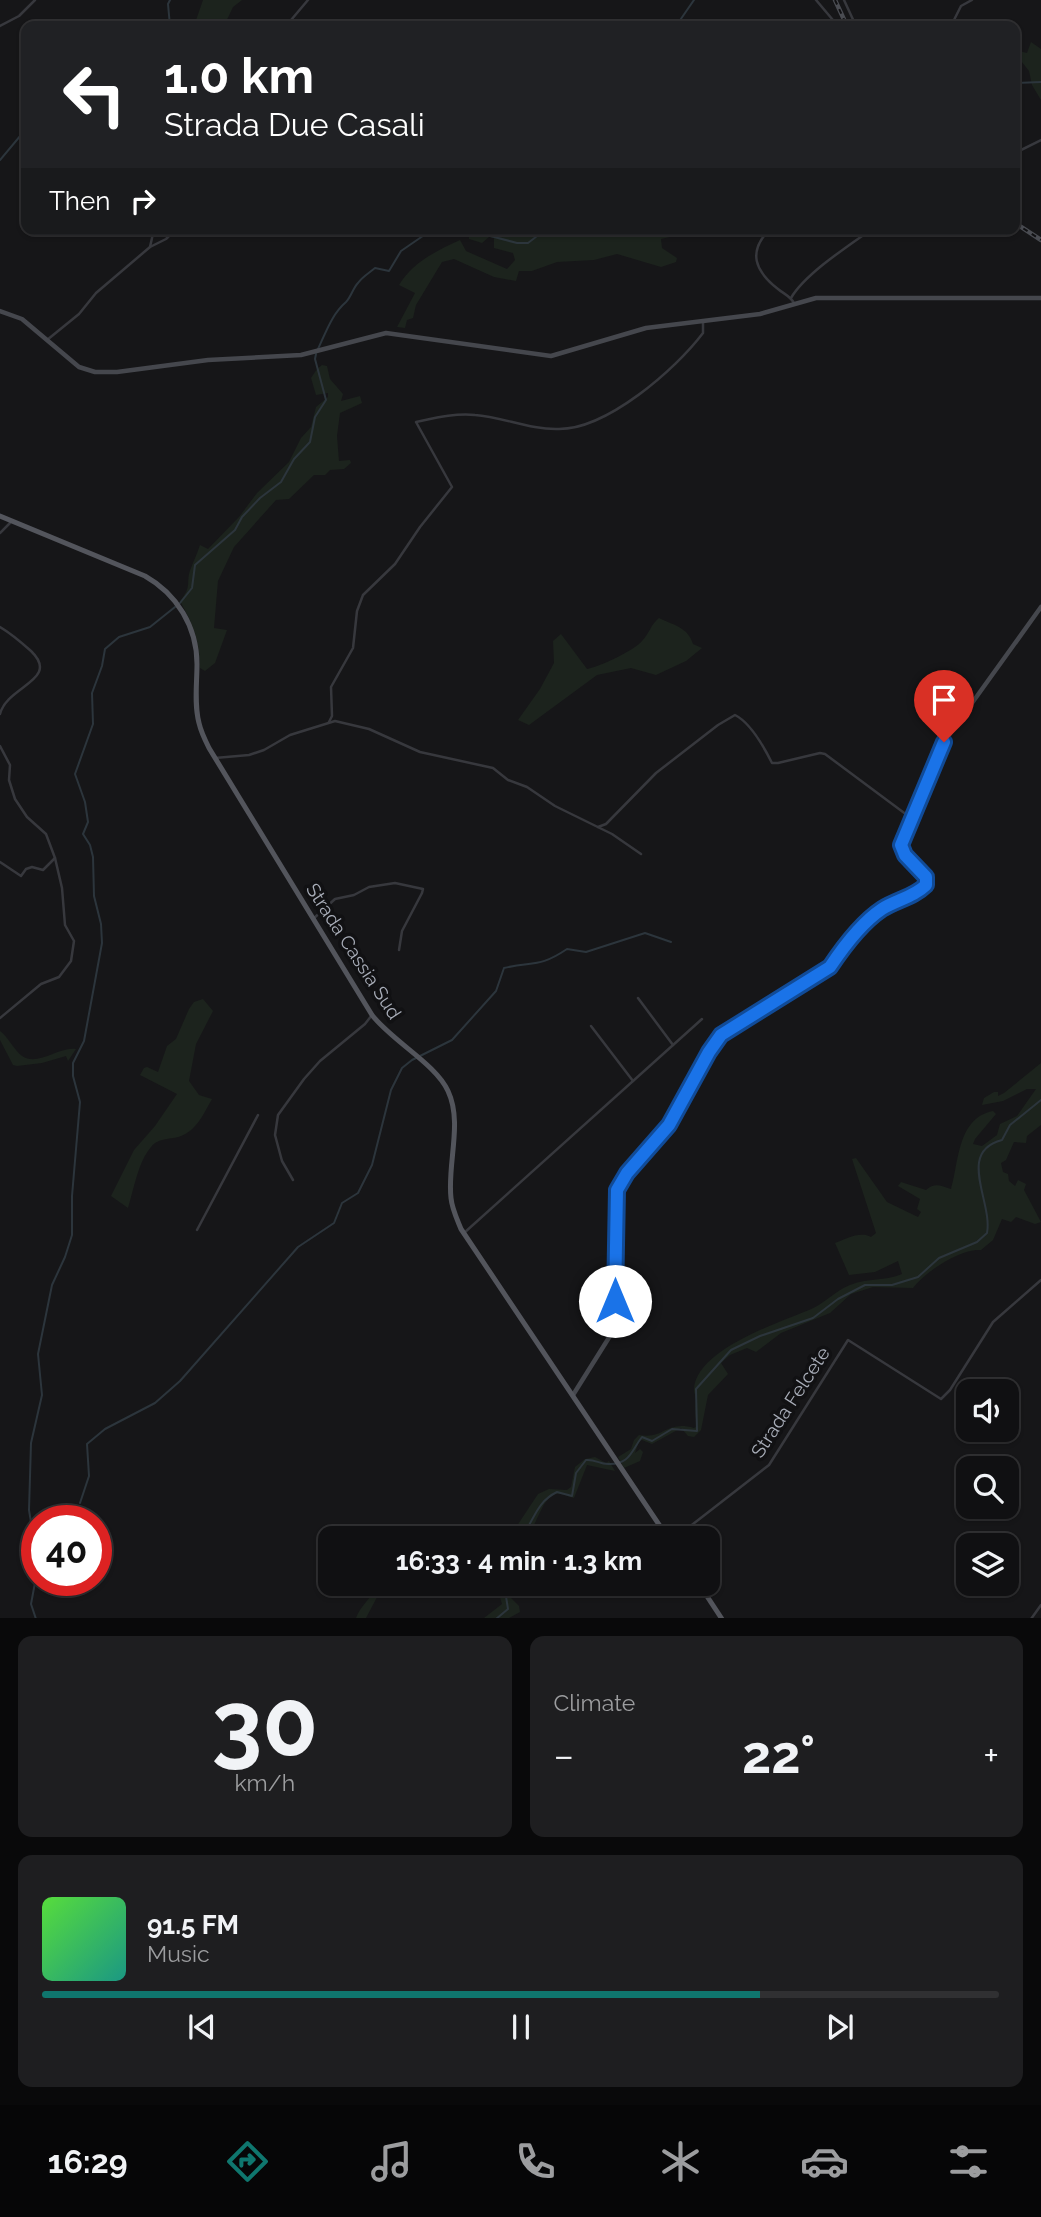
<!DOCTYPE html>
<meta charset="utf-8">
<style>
:root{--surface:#101012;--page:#1e1e20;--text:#f1f3f6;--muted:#9c9d9f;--line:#303032;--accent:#0f766e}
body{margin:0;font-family:Raleway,sans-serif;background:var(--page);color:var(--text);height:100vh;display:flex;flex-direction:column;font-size:26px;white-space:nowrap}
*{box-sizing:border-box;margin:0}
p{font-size:23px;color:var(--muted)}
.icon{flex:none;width:38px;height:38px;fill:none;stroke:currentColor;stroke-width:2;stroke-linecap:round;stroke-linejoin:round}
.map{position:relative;height:1618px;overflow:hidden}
.sheet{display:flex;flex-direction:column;gap:18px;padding:18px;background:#09090a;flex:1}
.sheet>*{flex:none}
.top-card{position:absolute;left:21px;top:21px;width:999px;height:214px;border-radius:14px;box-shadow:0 2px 5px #0004,0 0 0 2px var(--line);background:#202124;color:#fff;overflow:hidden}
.fabs{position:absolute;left:956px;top:1379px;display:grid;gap:14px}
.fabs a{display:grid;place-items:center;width:63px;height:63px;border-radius:14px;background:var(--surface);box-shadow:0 2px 5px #0004,0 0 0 2px var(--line);font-size:35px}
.speed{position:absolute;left:21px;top:1505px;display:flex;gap:14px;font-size:35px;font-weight:700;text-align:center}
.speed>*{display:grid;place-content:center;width:91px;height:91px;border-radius:50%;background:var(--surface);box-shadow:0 2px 5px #0004,0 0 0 2px var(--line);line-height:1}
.speed .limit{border:10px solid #d22;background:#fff;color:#111}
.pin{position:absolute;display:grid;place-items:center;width:60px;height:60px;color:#fff;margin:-72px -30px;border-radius:50% 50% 50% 0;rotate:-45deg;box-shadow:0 0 7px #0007}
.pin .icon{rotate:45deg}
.me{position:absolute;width:77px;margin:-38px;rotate:0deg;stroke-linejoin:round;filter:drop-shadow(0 0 5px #0008)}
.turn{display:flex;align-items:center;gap:24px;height:147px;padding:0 28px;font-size:32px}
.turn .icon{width:91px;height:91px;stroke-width:2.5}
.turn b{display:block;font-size:49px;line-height:60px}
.then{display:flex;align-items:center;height:66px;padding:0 28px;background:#0003;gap:14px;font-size:26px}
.big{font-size:52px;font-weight:700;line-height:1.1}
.sheet .card{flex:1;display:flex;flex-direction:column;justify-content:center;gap:10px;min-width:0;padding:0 24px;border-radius:14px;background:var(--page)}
.sheet .dial{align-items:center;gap:0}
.dial b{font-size:91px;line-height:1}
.song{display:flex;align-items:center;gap:21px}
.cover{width:84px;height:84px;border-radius:10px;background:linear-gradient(135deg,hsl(110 70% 55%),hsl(170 70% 35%))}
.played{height:7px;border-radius:4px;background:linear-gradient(90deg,var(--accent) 75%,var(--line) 75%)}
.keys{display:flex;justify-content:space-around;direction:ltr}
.heat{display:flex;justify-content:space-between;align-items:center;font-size:38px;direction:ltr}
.sheet .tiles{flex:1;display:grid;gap:18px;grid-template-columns:1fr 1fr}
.card:last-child{grid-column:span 2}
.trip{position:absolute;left:318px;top:1526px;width:402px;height:70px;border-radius:14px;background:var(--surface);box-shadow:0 2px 5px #0004,0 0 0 2px var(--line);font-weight:700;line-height:70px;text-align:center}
.dock{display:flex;height:112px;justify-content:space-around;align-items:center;background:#060607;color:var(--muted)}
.dock .icon{width:49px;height:49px}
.dock .active{color:var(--accent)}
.dock b{font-size:32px;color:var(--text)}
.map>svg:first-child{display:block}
.green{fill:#1c231d}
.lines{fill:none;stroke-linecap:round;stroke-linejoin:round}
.stream{stroke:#2c353c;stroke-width:2}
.street{stroke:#37383d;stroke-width:2.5}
.secondary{stroke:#45474d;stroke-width:4.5}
.primary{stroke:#53555c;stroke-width:5}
.rail-casing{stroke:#4a4c52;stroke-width:4.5}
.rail{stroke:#111113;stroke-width:2;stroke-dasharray:5;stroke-linecap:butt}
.route-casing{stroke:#114b97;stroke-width:18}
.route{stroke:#1a73e8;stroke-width:12}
.labels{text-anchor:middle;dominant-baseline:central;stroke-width:7;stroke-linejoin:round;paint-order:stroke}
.street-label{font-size:19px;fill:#a8adb8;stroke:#111113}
</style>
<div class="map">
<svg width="1041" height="1619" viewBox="0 0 1041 1619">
<rect width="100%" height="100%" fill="#161618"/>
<g class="green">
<polygon points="203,0 242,0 233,7 224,26 194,26"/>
<polygon points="1031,42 1041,49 1041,100 1032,85 1029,71 1018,57 1019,51 1027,53"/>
<path d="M469 229H704L661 239 662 248 677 258 676 262 661 267 617 254 594 260 557 262 532 271H519L516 281 494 277 454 259 442 262 416 305 413 318 407 320 405 328 397 327 415 293 399 285C413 262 436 251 460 240L466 251 507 269 515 260 513 253 494 248V238L489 237 482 243 469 239Z"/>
<path d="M322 365 327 366 330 379 343 394 341 401 360 396 362 403 340 413 337 436 339 461 350 460 351 463 344 469 330 470 325 475H314L289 499 276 500 234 547 218 581 214 628 227 630 215 663 205 671 200 668C200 641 193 624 180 601 193 586 185 582 191 568 194 560 197 554 200 545L208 549 239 517 257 493 289 462 301 438 311 427 316 407 328 397V393L316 395 311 378 317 369Z"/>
<path d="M659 618C673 625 688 627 693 644L702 648 686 661 656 675 631 668 597 675 529 725 518 720 540 689 554 663 553 641 561 634 587 669C599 667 635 650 642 641 649 634 651 624 659 618Z"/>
<path d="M203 999 213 1011 196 1044 189 1081 199 1095 212 1099C204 1113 197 1130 181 1136 171 1140 159 1137 151 1147 138 1162 134 1189 128 1208L111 1196 134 1150 155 1126 177 1094 140 1075 144 1068 147 1067 158 1072 167 1046 176 1039 189 1009 194 1002Z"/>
<path d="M0 1031C9 1038 14 1050 22 1056 38 1067 59 1046 76 1049L68 1061 66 1056 42 1063 17 1066 13 1065 0 1040Z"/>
<path d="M1041 1063V1125L1027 1136 1026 1143 1014 1142 1006 1160 1001 1163 1003 1172 1008 1174 1009 1181 1015 1186 1018 1180 1026 1184 1024 1190 1041 1222 1035 1224 1016 1217 1011 1222 1002 1219 993 1240 981 1250C961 1248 925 1272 913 1288L873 1287 851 1294 830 1313 781 1333 756 1352 747 1348 730 1355 721 1363 728 1374 708 1395 701 1430 694 1437 688 1436 681 1428 652 1444 642 1440 639 1441 635 1453 640 1449 643 1452 640 1461 624 1468 618 1457 631 1449 634 1440 639 1435C664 1440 666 1420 694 1428L697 1426C695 1415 695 1410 696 1400 696 1397 694 1393 694 1390 695 1350 778 1323 809 1310 824 1304 835 1291 850 1285 867 1278 886 1281 902 1274L898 1261 875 1272 849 1275 835 1243C846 1239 860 1231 871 1237L876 1233 852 1159 856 1158 887 1202 918 1217 921 1212 917 1209 920 1199 898 1186 901 1182 926 1190C935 1182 941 1186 951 1189 959 1163 957 1118 993 1111L996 1114 975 1139 973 1144 982 1146 997 1135 1000 1124 1017 1116 1036 1089H1027L1003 1101 982 1105 984 1098 994 1092H998V1096L1004 1093Z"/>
<path d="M595 1457 606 1463 609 1461 615 1471 587 1465 574 1498C569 1497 561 1493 556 1494 543 1496 535 1528 527 1538H509L538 1494 549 1489 567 1490 571 1487 575 1467 585 1459Z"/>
<path d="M379 1584H384L366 1618H356C360 1606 373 1596 379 1584Z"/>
<polygon points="496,1584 510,1584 511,1598 519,1606 520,1612 509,1618 484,1618 502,1604"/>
</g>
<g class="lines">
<g class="stream">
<polyline points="170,26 168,4 170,0"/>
<polyline points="676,26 694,0"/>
<polyline points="1015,83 1041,82"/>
<polyline points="0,160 26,129"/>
<polyline points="464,229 517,243 528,243 541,233 560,229"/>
<path d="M632 229C649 234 665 238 682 229"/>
<path d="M318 349C326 332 332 314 346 302 351 297 353 288 358 283 362 277 369 273 375 268L389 271 401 251 433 229"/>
<polyline points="180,603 192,588 195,565 235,530 242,517 260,498 281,482 294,459 310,442 315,417 326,400 315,359 316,354"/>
<path d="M80 1503 89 1476 87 1444 105 1429 155 1403 180 1381 298 1247 334 1223 342 1203 358 1193 372 1165 391 1090 402 1068 412 1060 452 1040 496 991 504 968C533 961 539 968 567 949L586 952 645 933 671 942"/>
<polyline points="63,1521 79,1506"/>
<path d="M521 1538C534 1521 536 1502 557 1492L572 1496 576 1473 586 1460C595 1459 599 1464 608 1464 630 1465 631 1451 642 1437L652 1441 672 1429 697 1431 696 1389 731 1350 760 1336 813 1318 838 1299 865 1285H892L918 1277 939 1258 977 1242 987 1233C993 1202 956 1152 1002 1140L1010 1125 1041 1100"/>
<polyline points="37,1559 29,1510 31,1443 42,1395 38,1354 52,1285 65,1257 72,1235 72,1196 80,1102 73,1076 73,1063 84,1041 102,943 101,924 94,896 93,857 90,845 83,834 88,822 85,802 75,774 93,724 92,693 102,666 105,649 119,637 150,627 175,607"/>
<polyline points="36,1619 31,1604 37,1572"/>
<polyline points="496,1619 508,1609 504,1584"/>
</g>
<g class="street">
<polyline points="816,0 838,26"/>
<polyline points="844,0 856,26"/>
<polyline points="0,26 19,16 35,0"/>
<polyline points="286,26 308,0"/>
<polyline points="951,26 961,6 972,0"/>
<polyline points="1015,153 1041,140"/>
<path d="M770 229C747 252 755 271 778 289 784 294 790 296 794 303"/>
<polyline points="150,247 166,239 176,229"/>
<path d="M791 298C805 274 848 246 872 229"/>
<polyline points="47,340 79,314 96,293 150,247 154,229"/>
<polyline points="0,533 10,523"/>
<path d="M0 627C12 634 21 642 31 651 61 680 7 686 0 714"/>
<path d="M329 722 332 716 331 687 353 648 357 611 363 595 395 564 420 527 452 487 416 422C435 418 455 413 475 415 503 417 530 430 559 429 607 429 675 370 703 333V323"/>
<polyline points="0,746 10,765 9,780 15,799 27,817 46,834 55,858 62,888 65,925 74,941 71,961 59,977 41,984 0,1018"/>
<polyline points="215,758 249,755 264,750 290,735 335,721 369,729 420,752 493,768 508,780 527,787 555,806 612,834 641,854"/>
<path d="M598 827 606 824 656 773 718 725 735 715C751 723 764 747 772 763H778L820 753 825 754 911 818"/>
<polyline points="0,862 21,876 26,869 32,867 43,870 55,858"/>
<polyline points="313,919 335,899 354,895 369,887 395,883 423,889 422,893 402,931 399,950"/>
<polyline points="638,998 673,1045"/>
<polyline points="591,1026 633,1081"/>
<polyline points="293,1180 282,1161 275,1135 278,1115 304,1079 320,1061 365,1024 372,1015"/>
<polyline points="197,1230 258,1115"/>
<polyline points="464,1233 702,1019"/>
<polyline points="675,1538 769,1465 848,1340 941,1399 950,1390 993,1322 1041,1280"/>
<polyline points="1031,1619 1041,1605"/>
</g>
<g class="secondary">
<polyline points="0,311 22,319 79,367 95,372 117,372 208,360 301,355 386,333 551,356 646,328 760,314 816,298 1041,298"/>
<path d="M573 1395 615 1328 616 1196 619 1185 627 1173 669 1125 709 1052 721 1035 830 967C844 946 861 923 882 909 896 900 914 897 926 885V877L902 850 903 838 944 742 1041 607"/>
</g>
<g class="primary">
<path d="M0 516 145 576C177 594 197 627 197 664 197 683 194 704 199 723 201 732 205 740 209 748L372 1015C392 1041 436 1064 448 1091 463 1123 447 1164 451 1198 452 1209 457 1219 461 1229L668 1538"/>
<polyline points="699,1584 722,1619"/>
</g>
<g class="rail-casing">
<g id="rail">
<polyline points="835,0 847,26"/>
<polyline points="1015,223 1041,240"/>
</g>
</g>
<use href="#rail" class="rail"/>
</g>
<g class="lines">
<g class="route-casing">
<path id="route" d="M615 1301 617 1190 627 1173 669 1125 709 1052 721 1035 830 967C844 946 861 923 882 909 896 900 914 897 926 885V877L905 855 901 845 944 742"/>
</g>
<use href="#route" class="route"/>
</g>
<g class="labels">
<g class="street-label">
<text transform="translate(354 951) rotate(57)">Strada Cassia Sud</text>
<text transform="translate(790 1402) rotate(-57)">Strada Felcete</text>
</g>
</g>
</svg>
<div class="fabs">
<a><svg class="icon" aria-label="sound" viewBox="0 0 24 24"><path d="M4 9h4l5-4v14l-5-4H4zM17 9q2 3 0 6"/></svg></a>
<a><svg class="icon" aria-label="search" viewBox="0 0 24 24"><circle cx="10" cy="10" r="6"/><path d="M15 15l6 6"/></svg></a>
<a><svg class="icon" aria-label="layers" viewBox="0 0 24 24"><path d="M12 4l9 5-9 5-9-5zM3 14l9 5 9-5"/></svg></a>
</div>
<div class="speed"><div class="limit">40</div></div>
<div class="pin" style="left:944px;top:742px;background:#d93025"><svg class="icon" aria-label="arrive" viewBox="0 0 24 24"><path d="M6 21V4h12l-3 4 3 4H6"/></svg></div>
<svg class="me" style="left:615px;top:1301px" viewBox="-20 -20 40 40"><circle r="19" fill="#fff"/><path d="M0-13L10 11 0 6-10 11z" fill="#1a73e8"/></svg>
<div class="trip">16:33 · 4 min · 1.3 km</div>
<div class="top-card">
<div class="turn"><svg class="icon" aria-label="left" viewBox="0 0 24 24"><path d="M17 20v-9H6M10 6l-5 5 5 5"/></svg><div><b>1.0 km</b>Strada Due Casali</div></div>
<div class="then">Then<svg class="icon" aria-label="right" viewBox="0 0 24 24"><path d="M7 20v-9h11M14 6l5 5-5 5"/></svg></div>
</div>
</div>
<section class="sheet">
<div class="tiles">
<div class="card dial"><b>30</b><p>km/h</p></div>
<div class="card"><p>Climate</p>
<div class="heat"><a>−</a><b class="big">22°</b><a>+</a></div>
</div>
<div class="card">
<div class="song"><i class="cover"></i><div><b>91.5 FM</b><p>Music</p></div></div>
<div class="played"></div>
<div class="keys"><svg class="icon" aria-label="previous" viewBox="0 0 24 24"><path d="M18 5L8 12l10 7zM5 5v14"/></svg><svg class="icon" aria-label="pause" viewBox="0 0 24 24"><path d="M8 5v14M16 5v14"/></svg><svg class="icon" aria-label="next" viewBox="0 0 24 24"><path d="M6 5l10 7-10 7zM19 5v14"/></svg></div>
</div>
</div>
</section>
<nav class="dock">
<b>16:29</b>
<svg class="icon active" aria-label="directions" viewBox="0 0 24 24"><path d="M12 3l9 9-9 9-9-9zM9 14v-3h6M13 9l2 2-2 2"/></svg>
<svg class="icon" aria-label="music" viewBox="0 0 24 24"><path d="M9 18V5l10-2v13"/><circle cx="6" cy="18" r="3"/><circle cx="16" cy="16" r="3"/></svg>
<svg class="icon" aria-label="phone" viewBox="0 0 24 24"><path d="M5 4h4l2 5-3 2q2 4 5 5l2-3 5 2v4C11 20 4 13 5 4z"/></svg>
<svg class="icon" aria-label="climate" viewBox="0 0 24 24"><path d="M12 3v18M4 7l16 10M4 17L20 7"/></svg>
<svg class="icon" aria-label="car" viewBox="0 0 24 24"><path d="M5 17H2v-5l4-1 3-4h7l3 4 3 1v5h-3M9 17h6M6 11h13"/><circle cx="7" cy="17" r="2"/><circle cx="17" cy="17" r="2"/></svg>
<svg class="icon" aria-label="filters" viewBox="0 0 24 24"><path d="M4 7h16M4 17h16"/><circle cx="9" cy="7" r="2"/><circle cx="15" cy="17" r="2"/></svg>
</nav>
